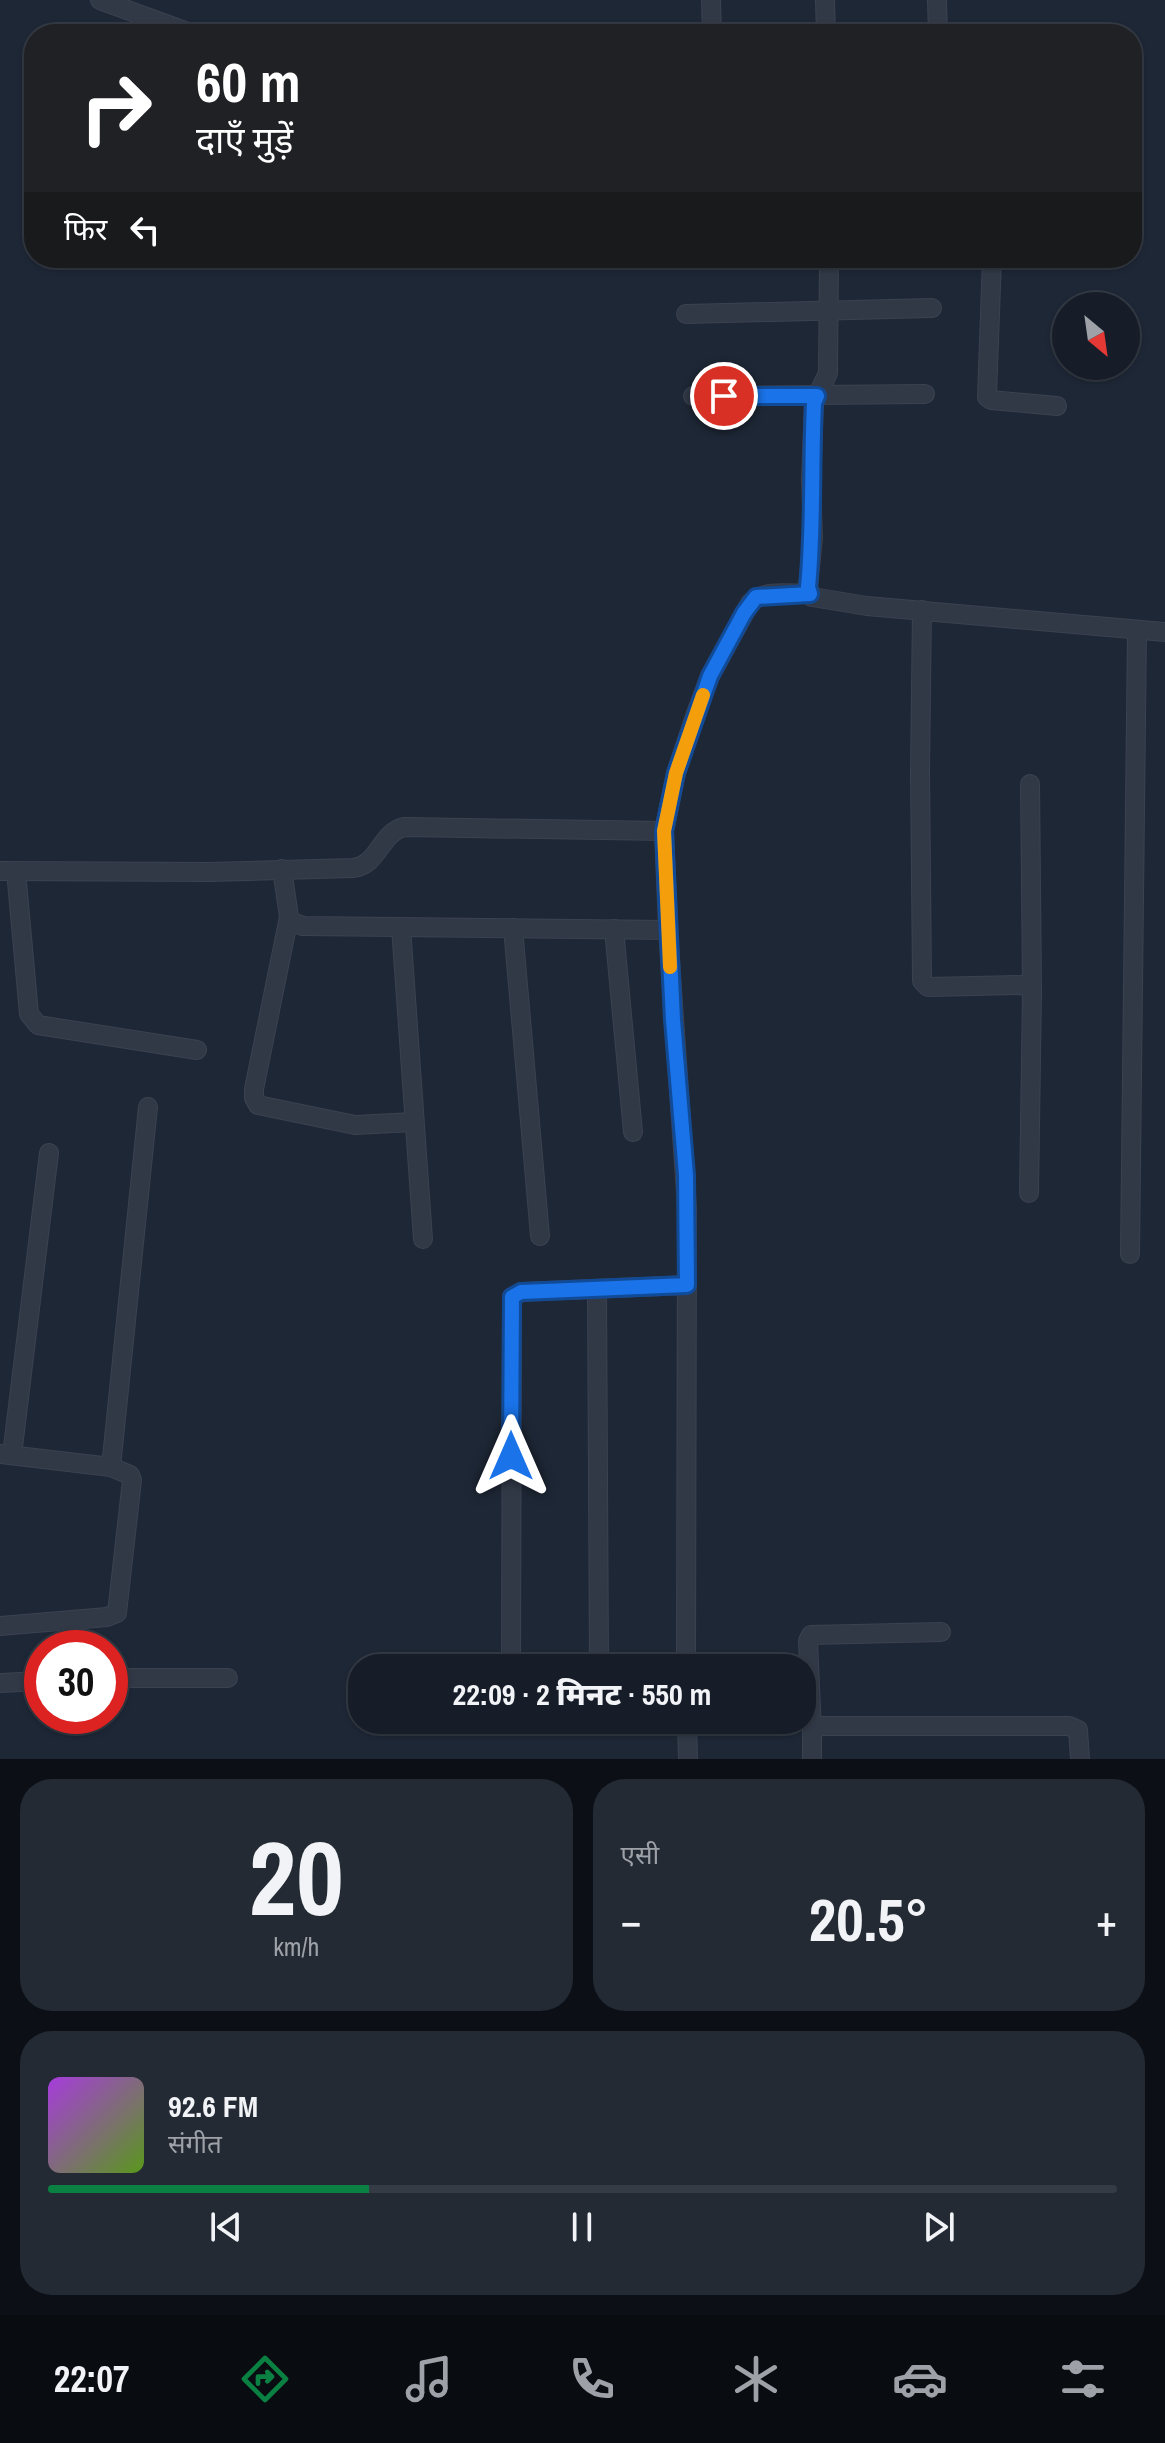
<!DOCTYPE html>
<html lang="hi">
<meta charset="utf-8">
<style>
:root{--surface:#161d28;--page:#232a34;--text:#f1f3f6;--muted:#9ea2a8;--line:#353b45;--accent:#0b8043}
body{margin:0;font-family:"Archivo Narrow","Noto Sans Devanagari",sans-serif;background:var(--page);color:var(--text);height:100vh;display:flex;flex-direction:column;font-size:30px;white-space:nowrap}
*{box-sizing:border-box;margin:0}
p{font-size:26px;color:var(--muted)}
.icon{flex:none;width:44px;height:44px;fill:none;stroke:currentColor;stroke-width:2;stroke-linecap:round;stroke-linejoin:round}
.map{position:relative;height:1759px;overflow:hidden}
.sheet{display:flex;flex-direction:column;gap:20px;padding:20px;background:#0c1016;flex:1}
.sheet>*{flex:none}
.top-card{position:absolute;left:24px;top:24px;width:1118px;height:244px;border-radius:32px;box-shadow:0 2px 6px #0004,0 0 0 2px var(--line);background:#202124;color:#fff;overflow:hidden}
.needle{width:52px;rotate:151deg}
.tools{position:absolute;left:1052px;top:292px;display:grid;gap:16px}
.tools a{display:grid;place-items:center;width:88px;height:88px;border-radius:50%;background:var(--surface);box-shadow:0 2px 6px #0004,0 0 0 2px var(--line);font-size:40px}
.speed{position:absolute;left:24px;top:1630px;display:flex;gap:16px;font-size:40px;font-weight:700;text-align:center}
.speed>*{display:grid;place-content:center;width:104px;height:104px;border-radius:50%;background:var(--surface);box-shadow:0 2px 6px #0004,0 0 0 2px var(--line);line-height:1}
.speed .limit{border:12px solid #d22;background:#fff;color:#111}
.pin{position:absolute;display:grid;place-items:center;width:68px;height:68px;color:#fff;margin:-34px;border:4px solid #fff;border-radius:50%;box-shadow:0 2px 8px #0007}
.me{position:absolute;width:88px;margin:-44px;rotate:0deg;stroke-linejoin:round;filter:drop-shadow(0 0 6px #0008)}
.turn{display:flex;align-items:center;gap:28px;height:168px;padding:0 40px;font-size:36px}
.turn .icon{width:104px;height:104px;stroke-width:2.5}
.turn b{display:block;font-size:56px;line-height:68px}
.then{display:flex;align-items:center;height:76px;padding:0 40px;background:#0003;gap:16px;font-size:30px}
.big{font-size:60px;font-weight:800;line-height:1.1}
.sheet .widget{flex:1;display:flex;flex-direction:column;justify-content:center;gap:12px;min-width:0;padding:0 28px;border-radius:32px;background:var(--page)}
.sheet .dial{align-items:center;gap:0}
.dial b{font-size:104px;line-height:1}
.song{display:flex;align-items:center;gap:24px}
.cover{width:96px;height:96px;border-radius:12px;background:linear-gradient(135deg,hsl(280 70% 55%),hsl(90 70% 35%))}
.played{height:8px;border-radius:4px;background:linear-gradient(90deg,var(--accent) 30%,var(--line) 30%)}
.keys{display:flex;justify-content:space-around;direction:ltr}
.heat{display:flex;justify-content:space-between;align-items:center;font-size:44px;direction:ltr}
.sheet .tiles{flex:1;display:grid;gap:20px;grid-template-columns:1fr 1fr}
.widget:last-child{grid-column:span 2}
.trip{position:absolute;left:348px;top:1654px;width:468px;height:80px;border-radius:32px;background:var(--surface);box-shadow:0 2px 6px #0004,0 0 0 2px var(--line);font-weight:800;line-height:80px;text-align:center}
.tab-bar{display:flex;height:128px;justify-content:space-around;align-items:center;background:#090c10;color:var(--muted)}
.tab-bar .icon{width:56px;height:56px}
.tab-bar .selected{color:var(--accent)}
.tab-bar b{font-size:36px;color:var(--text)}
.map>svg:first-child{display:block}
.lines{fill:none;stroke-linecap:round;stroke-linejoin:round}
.minor-casing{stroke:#3b4250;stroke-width:20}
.minor{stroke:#313947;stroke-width:18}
.route-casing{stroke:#114b97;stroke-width:20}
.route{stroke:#1a73e8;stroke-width:14}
.slow{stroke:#f59e0b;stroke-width:14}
</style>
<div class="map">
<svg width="1165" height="1759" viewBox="0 0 1165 1759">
<rect width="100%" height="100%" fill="#1e2736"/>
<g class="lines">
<g class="minor-casing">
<g id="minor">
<polyline points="100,0 193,34"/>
<polyline points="711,0 712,34"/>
<polyline points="825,0 826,34"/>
<polyline points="937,0 938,34"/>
<polyline points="829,258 828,373 814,403 811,479 813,538 808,587 812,597 867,606 1165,632"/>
<polyline points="992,258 987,397 991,400 1057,406"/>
<polyline points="686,314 932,308"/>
<polyline points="693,396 925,394"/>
<polyline points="922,610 920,772 922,981 928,987 1023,985 1032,990 1029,1193"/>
<polyline points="1030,784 1032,990"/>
<polyline points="282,869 289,917 292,922 303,926 668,930"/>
<path d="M0 871 209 872 353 868C379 865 380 833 404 827L664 831"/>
<polyline points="16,871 29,1014 38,1025 197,1050"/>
<polyline points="289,917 254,1089 254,1098 258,1105 355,1125 414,1122"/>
<polyline points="401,927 423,1239"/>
<polyline points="513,928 540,1236"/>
<polyline points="614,929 633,1132"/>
<polyline points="1130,1254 1137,630"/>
<polyline points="597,1289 599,1668"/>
<polyline points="0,1454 111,1467 130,1475 132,1480 117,1613 107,1617 0,1626"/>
<polyline points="12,1455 49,1153"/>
<polyline points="111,1467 148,1107"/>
<polyline points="511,1668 512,1297 521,1292 687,1285"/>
<path d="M686 1668 687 1208 668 930 664 831 676 773 696 713 710 676 750 603C764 589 791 594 810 594"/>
<polyline points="110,1678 228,1678"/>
<polyline points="0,1683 42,1681"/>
<polyline points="687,1720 688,1759"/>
<polyline points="812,1730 808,1641 811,1635 941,1632"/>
<polyline points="812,1759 812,1730 821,1726 1069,1726 1078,1730 1080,1759"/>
</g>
</g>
<use href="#minor" class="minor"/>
</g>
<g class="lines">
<g class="route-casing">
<path id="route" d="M511 1456 512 1297 521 1292 687 1285 686 1175 673 1020 664 831 676 773 710 676 744 613 756 597 810 594 808 587C814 526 811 465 814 403L817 396H724"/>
</g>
<use href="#route" class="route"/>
<polyline class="slow" points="670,967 664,831 676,773 703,695"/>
</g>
</svg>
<div class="tools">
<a><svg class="needle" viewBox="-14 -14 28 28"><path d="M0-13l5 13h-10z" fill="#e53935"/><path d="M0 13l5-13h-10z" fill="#9ea2a8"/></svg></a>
</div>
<div class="speed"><div class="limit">30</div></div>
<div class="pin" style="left:724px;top:396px;background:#d93025"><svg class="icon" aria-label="arrive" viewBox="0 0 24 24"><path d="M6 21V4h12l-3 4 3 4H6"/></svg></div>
<svg class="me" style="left:511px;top:1456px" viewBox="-20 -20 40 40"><path d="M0-17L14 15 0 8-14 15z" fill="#1a73e8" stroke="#fff" stroke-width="4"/></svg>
<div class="trip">22:09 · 2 मिनट · 550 m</div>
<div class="top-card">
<div class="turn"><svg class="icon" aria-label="right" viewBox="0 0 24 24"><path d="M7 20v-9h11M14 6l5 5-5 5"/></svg><div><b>60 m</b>दाएँ मुड़ें</div></div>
<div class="then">फिर<svg class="icon" aria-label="left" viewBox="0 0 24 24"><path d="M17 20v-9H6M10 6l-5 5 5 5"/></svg></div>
</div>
</div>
<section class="sheet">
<div class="tiles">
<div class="widget dial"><b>20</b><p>km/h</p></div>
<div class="widget"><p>एसी</p>
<div class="heat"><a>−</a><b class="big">20.5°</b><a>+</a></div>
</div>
<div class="widget">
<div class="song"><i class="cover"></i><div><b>92.6 FM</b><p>संगीत</p></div></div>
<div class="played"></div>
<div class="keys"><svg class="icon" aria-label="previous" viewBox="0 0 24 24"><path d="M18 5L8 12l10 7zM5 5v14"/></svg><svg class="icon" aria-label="pause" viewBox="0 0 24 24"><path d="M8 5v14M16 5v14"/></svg><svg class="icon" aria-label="next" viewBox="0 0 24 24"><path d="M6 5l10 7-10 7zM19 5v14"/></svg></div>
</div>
</div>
</section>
<nav class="tab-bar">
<b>22:07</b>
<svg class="icon selected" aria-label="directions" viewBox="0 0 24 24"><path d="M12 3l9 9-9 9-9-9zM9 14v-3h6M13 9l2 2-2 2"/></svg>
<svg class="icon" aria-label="music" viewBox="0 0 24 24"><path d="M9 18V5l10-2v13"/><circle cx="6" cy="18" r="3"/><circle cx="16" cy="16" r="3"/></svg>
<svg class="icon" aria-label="phone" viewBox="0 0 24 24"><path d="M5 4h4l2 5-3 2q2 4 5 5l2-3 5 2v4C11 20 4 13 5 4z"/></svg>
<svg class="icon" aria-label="climate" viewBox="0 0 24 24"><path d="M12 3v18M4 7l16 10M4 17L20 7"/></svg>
<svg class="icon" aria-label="car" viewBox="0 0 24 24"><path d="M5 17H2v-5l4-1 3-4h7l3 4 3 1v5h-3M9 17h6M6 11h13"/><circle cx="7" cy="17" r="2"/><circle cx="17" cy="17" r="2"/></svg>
<svg class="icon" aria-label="filters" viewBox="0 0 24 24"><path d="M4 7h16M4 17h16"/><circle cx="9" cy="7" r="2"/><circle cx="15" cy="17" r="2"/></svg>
</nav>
